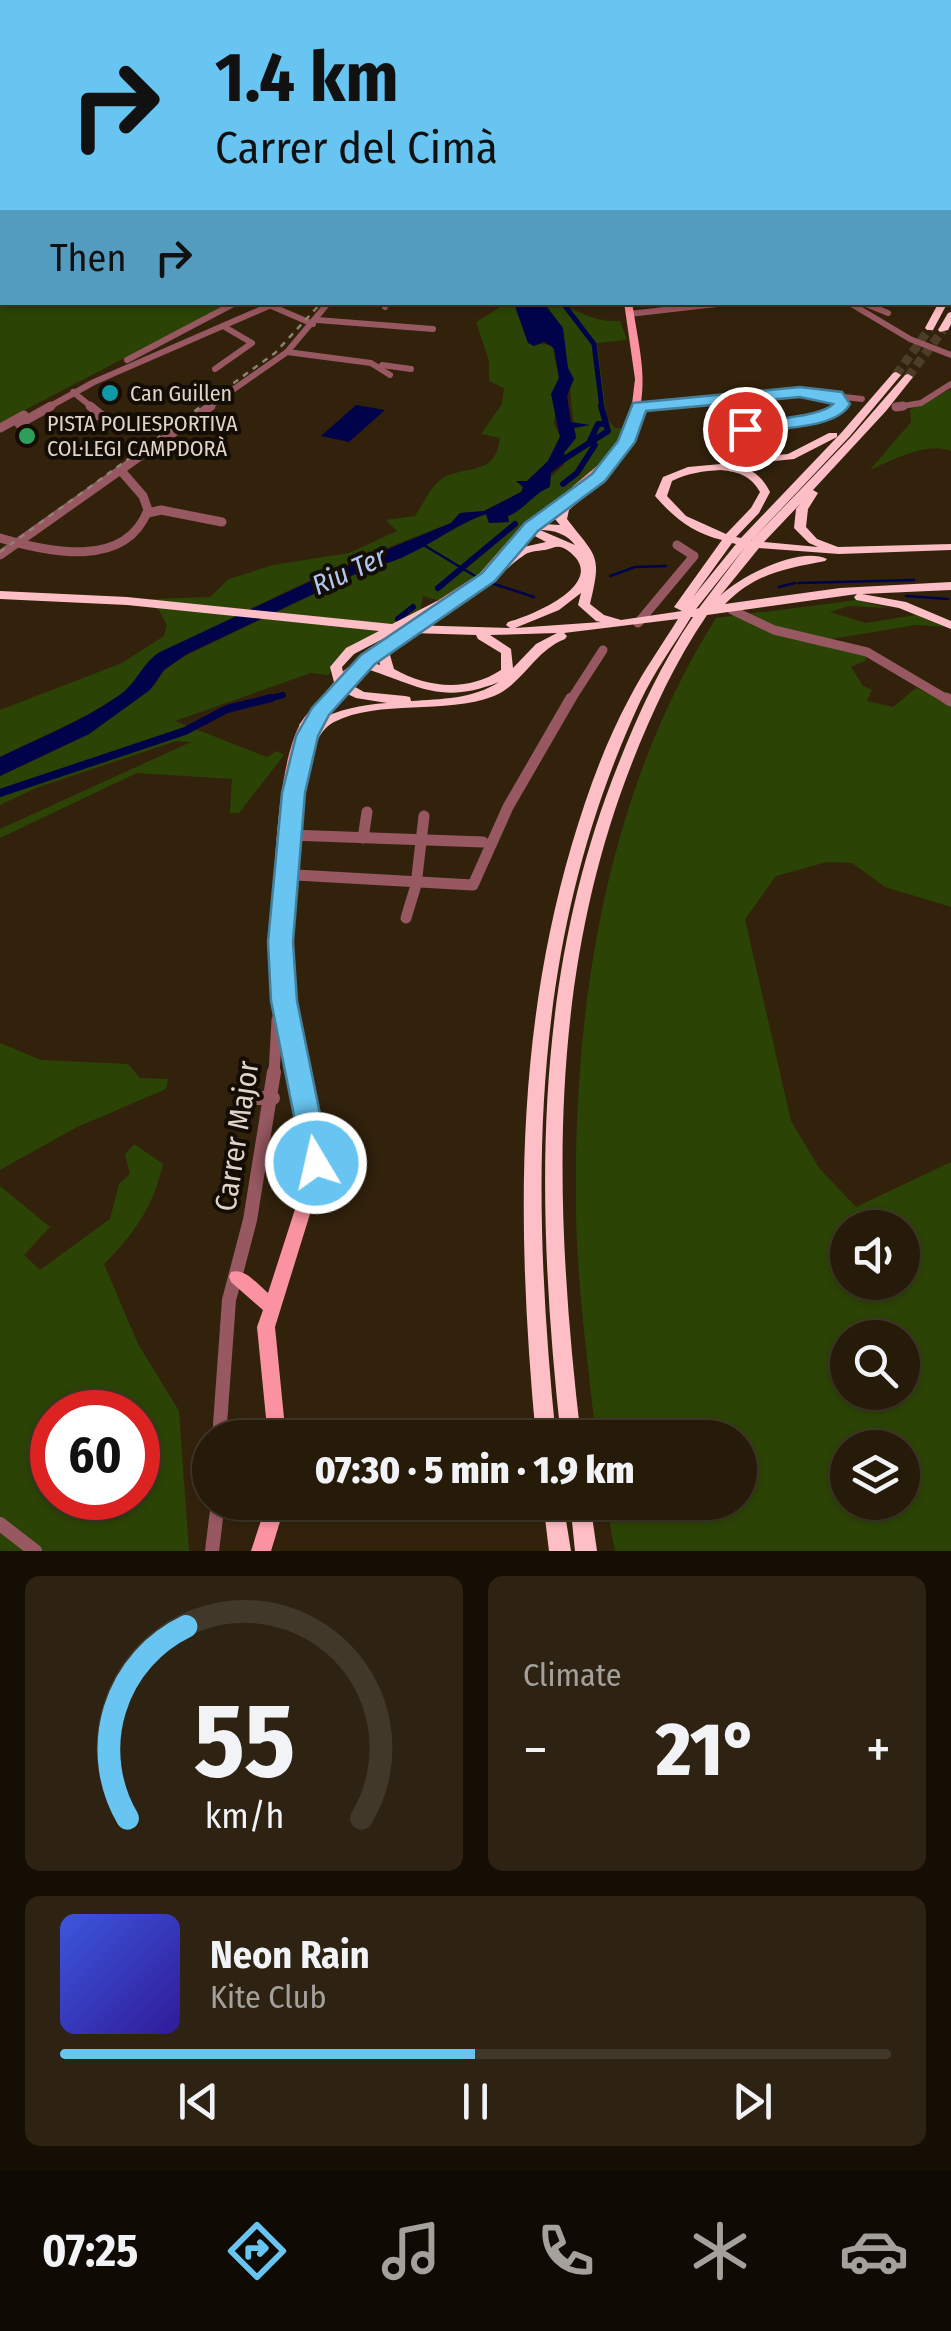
<!DOCTYPE html>
<meta charset="utf-8">
<style>
:root{--surface:#261a09;--page:#2e2312;--text:#f1f3f6;--muted:#a4a19c;--line:#42382a;--accent:#68c4f0}
body{margin:0;font-family:"Fira Sans Condensed",sans-serif;background:var(--page);color:var(--text);height:100vh;display:flex;flex-direction:column;font-size:38px;white-space:nowrap}
*{box-sizing:border-box;margin:0}
p{font-size:32px;color:var(--muted)}
.icon{flex:none;width:55px;height:55px;fill:none;stroke:currentColor;stroke-width:2;stroke-linecap:round;stroke-linejoin:round}
.map{position:relative;height:1551px;overflow:hidden}
.drawer{display:flex;flex-direction:column;gap:25px;padding:25px;background:#150e05;flex:1}
.drawer>*{flex:none}
.guide{position:absolute;left:0px;top:0px;width:952px;height:305px;box-shadow:0 2px 8px #0004,0 0 0 2px var(--line);background:#68c4f0;color:#111;overflow:hidden}
.buttons{position:absolute;left:830px;top:1210px;display:grid;gap:20px}
.buttons a{display:grid;place-items:center;width:90px;height:90px;border-radius:50%;background:var(--surface);box-shadow:0 2px 8px #0004,0 0 0 2px var(--line);font-size:50px}
.speed{position:absolute;left:30px;top:1390px;display:flex;gap:20px;font-size:50px;font-weight:700;text-align:center}
.speed>*{display:grid;place-content:center;width:130px;height:130px;border-radius:50%;background:var(--surface);box-shadow:0 2px 8px #0004,0 0 0 2px var(--line);line-height:1}
.speed .limit{border:15px solid #d22;background:#fff;color:#111}
.pin{position:absolute;display:grid;place-items:center;width:85px;height:85px;color:#fff;margin:-42px;border:5px solid #fff;border-radius:50%;box-shadow:0 2px 10px #0007}
.me{position:absolute;width:110px;margin:-55px;rotate:351deg;stroke-linejoin:round;filter:drop-shadow(0 0 8px #0008)}
.turn{display:flex;align-items:center;gap:35px;height:210px;padding:0 50px;font-size:45px}
.turn .icon{width:130px;height:130px;stroke-width:2.5}
.turn b{display:block;font-size:70px;line-height:85px}
.then{display:flex;align-items:center;height:95px;padding:0 50px;background:#0003;gap:20px;font-size:38px}
.big{font-size:75px;font-weight:800;line-height:1.1}
.drawer .widget{flex:1;display:flex;flex-direction:column;justify-content:center;gap:15px;min-width:0;padding:0 35px;border-radius:15px;background:var(--page)}
.drawer .dial{align-items:center;gap:0}
.dial svg{height:260px;overflow:visible;fill:none;stroke:var(--line);stroke-width:7;stroke-linecap:round;text-anchor:middle}
.dial text{fill:var(--text);stroke:none}
.song{display:flex;align-items:center;gap:30px}
.cover{width:120px;height:120px;border-radius:15px;background:linear-gradient(135deg,hsl(230 70% 55%),hsl(250 70% 35%))}
.played{height:10px;border-radius:5px;background:linear-gradient(90deg,var(--accent) 50%,var(--line) 50%)}
.keys{display:flex;justify-content:space-around;direction:ltr}
.heat{display:flex;justify-content:space-between;align-items:center;font-size:55px;direction:ltr}
.drawer .tiles{flex:1;display:grid;gap:25px;grid-template-columns:1fr 1fr}
.widget:last-child{grid-column:span 2}
.trip{position:absolute;left:192px;top:1420px;width:565px;height:100px;border-radius:50px;background:var(--surface);box-shadow:0 2px 8px #0004,0 0 0 2px var(--line);font-weight:800;line-height:100px;text-align:center}
.tab-bar{display:flex;height:160px;justify-content:space-around;align-items:center;background:#0f0a04;color:var(--muted)}
.tab-bar .icon{width:70px;height:70px}
.tab-bar .on{color:var(--accent)}
.tab-bar b{font-size:45px;color:var(--text)}
.map>svg:first-child{display:block}
.green{fill:#2c4306;fill-rule:evenodd}
.water{fill:#00034a}
.lines{fill:none;stroke-linecap:round;stroke-linejoin:round}
.stream{stroke:#00034a;stroke-width:2.5}
.canal-far3{stroke:#00034a;stroke-width:4}
.canal-far2{stroke:#00034a;stroke-width:5}
.canal-far1{stroke:#00034a;stroke-width:6}
.canal{stroke:#00034a;stroke-width:8}
.highway-tunnel{stroke:#4c3d28;stroke-width:9;stroke-dasharray:9 5;stroke-linecap:butt}
.minor-far4{stroke:#975861;stroke-width:5}
.minor-far3{stroke:#975861;stroke-width:6}
.minor-far2{stroke:#975861;stroke-width:9}
.minor-far1{stroke:#975861;stroke-width:11}
.minor{stroke:#975861;stroke-width:14}
.major{fill:#fa92a1;fill-rule:evenodd}
.highway{fill:#febec5;fill-rule:evenodd}
.rail{stroke:#8f8271;stroke-width:2.5;stroke-dasharray:6 6;stroke-linecap:butt}
.route{fill:#68c4f0;stroke:#447f9c;stroke-width:2.5}
.culture-dot{fill:#0f9aa8;stroke:#140d05;stroke-width:4}
.leisure-dot{fill:#2e9e5b;stroke:#140d05;stroke-width:4}
.labels{text-anchor:middle;dominant-baseline:central;stroke-width:8;stroke-linejoin:round;paint-order:stroke}
.far-poi-label{font-size:22px;fill:#dfd4c7;stroke:#140d05;text-anchor:start}
.water-label{font-size:28px;font-style:italic;fill:#b1c6ef;stroke:#140d05}
.near-street-label{font-size:30px;fill:#dfd4c7;stroke:#140d05}
</style>
<div class="map">
<svg width="951" height="1551" viewBox="0 0 951 1551">
<rect width="100%" height="100%" fill="#32220c"/>
<g class="green">
<polygon points="0,0 194,2 2,2 2,302 230,303 0,423"/>
<path d="M507 303H514L528 343 552 345 559 378 554 424 560 436 548 461 527 481H516L523 487 521 492 484 511 460 513 451 523C363 556 275 594 194 638 164 654 143 680 116 698 80 721 38 738 0 757V710L122 663 164 636 167 625 159 610 151 606V599L210 597 229 579 273 565 349 553 397 531 386 520 415 516C423 505 428 491 438 482 460 462 495 481 500 438L481 434 502 404 504 388 489 381V361L476 322Z"/>
<path d="M544 303C573 303 590 324 620 321L627 340 597 343 607 419 615 428H623L620 441 602 465 548 506 489 569 440 601 423 596 420 612 348 649 328 675 311 673 175 721 267 757 277 751 284 755 239 813H230L232 779 137 773 0 838V829L191 742 176 741 36 788 0 805V776L89 734 155 685 164 670 185 656 370 567C412 561 447 527 486 514L489 523 509 522 507 516 564 465V453L576 435C566 390 575 343 544 303Z"/>
<path d="M951 389V451C928 441 892 460 870 470L911 422 910 410Z"/>
<path d="M857 600 888 608 848 606 830 612 866 623 916 615 945 627 916 625 831 639 867 655 865 661 851 667 863 686 872 690 867 701 893 707 916 688 951 703V907L885 887 852 863 827 862 776 876 745 919 791 1121 819 1168 856 1207 951 1162V1551H615L606 1503 740 1502V1438H596C588 1362 577 1286 576 1210 573 1004 606 793 716 618ZM848 1228H902V1282H848ZM848 1338H902V1392H848ZM848 1448H902V1502H848Z"/>
<polygon points="0,1043 41,1060 128,1064 140,1078 168,1079 166,1089 75,1128 0,1170"/>
<path d="M134 1144 163 1164C153 1207 135 1233 104 1264L138 1344 179 1411 189 1551H0V1186L50 1227 24 1255 40 1270 110 1219 119 1184 130 1174 125 1154ZM52 1412H138V1498H52Z"/>
</g>
<g class="water">
<path d="M514 303H544L563 328 568 368 574 379 567 396 571 422 590 425 574 428 576 438 564 453 566 461 551 473 550 487C532 494 525 510 508 516L509 522 489 523 486 514C446 528 413 561 370 567L187 654 164 670 150 690 89 734 0 776V757C39 738 83 721 118 696 137 684 141 664 160 652L309 582 451 523 460 513 484 511 521 492 523 487 516 481H527L548 461 560 437 551 394 559 378 554 348 544 342 534 346 528 343Z"/>
<polygon points="356,405 385,410 349,442 321,436"/>
</g>
<g class="lines">
<g class="stream">
<polyline points="422,544 475,576"/>
<polyline points="610,576 635,567 666,566"/>
<polyline points="488,582 534,597"/>
<polyline points="798,583 914,580"/>
<polyline points="779,587 795,583"/>
<polyline points="906,596 948,599"/>
</g>
<polyline class="canal-far3" points="424,0 428,2"/>
<polyline class="canal-far2" points="562,302 594,344 602,408"/>
<g class="canal-far1">
<polyline points="558,463 608,431 601,406"/>
<polyline points="563,484 577,473 595,445 590,441 598,424 606,424"/>
<polyline points="438,588 515,524"/>
<polyline points="398,619 413,607"/>
<polyline points="261,701 283,695"/>
</g>
<polyline class="canal" points="0,793 185,731 227,709 271,698"/>
<g class="highway-tunnel">
<polyline points="896,375 930,328"/>
<polyline points="908,377 943,330"/>
</g>
<g class="minor-far4">
<polyline points="313,0 317,2"/>
<polyline points="600,0 604,2"/>
<polyline points="703,2 707,0"/>
</g>
<g class="minor-far3">
<polyline points="262,302 313,324"/>
<polyline points="848,302 910,339 951,355"/>
<polyline points="861,302 888,313"/>
<polyline points="385,307 388,302"/>
<polyline points="629,314 734,302"/>
<polyline points="317,320 433,329"/>
<polyline points="287,352 371,363 390,375"/>
<polyline points="127,360 237,302"/>
<polyline points="382,365 411,369"/>
<polyline points="215,369 252,343 223,326"/>
<polyline points="73,392 93,408"/>
<polyline points="836,396 842,404 838,408"/>
<polyline points="639,406 800,392 862,399"/>
<polyline points="896,407 921,403 951,384"/>
<polyline points="47,408 94,382 278,302"/>
<polyline points="207,408 287,352 329,302"/>
</g>
<g class="minor-far2">
<polyline points="90,406 101,415 95,416"/>
<polyline points="896,407 903,406"/>
<polyline points="19,424 51,406"/>
<polyline points="0,428 24,415"/>
<polyline points="745,429 824,417 840,406"/>
<polyline points="148,513 161,510 222,522"/>
<path d="M0 538C48 552 125 570 148 510L143 496 123 473"/>
<polyline points="0,555 211,406"/>
<polyline points="732,610 774,630 867,652 950,701"/>
<polyline points="638,623 694,556 677,545"/>
<polyline points="570,701 603,650"/>
</g>
<g class="minor-far1">
<polyline points="946,698 951,701"/>
<polyline points="290,835 483,842"/>
<polyline points="363,838 367,812"/>
<polyline points="288,870 296,875 473,885 508,807 571,698"/>
<polyline points="406,918 416,885 424,816"/>
<polyline points="274,1074 277,1020 283,1005"/>
</g>
<g class="minor">
<polyline points="241,1098 273,1098"/>
<polyline points="219,1438 229,1300 250,1220 274,1072"/>
<polyline points="0,1524 35,1551"/>
<polyline points="212,1551 218,1502"/>
</g>
<g class="major">
<path d="M624 302H632C642 367 654 396 621 458L617 459 580 491H572V487L616 450 631 413 635 379Z"/>
<polygon points="559,498 563,499 563,503 532,527 487,578 431,614 423,614 421,612 423,610 479,574 524,523"/>
<polygon points="410,620 416,623 414,625 344,681 336,681 334,679 336,677 406,621"/>
<path d="M312 710 318 714 302 748 295 778 286 922 291 1001 324 1150 323 1172 275 1327 286 1438H268L257 1327 263 1310 231 1282 229 1277 231 1272C245 1267 258 1285 268 1293L307 1172 308 1150C301 1118 294 1085 288 1053 284 1035 279 1018 277 1000 270 950 270 736 312 710Z"/>
<polygon points="267,1502 286,1502 271,1551 251,1551"/>
</g>
<g class="highway">
<polygon points="810,0 816,0 817,2 811,2"/>
<rect x="950" y="152" width="1" height="6"/>
<rect x="950" y="172" width="1" height="6"/>
<polygon points="951,284 951,291 950,292 950,285"/>
<polygon points="939,302 948,302 933,330 927,330 925,328"/>
<polygon points="951,312 951,324 948,330 940,332 938,330 948,313"/>
<path d="M896 372 901 375 850 436 751 541 851 437 905 375 908 374 913 377 886 411 813 490 818 493 808 509 806 527 817 539 838 547 951 544V550L839 554 759 548 720 596C741 576 799 546 827 559L825 561C784 569 756 573 725 604L840 588 951 582V590L862 594 906 602 951 621V629L899 608 856 600 854 597 857 594 707 615C676 660 652 712 632 763 546 982 554 1209 581 1438H561C536 1209 531 982 618 765 638 714 662 662 693 617H691C674 645 654 672 640 702 529 941 530 1181 556 1438H536C517 1235 514 1041 572 844 587 794 605 743 630 697 644 670 662 645 678 619L564 633 567 636 565 639C534 651 523 684 494 696 445 715 379 699 334 722 312 734 316 760 299 769L292 765 310 728H301L299 725 334 682 330 667 346 648 379 631 127 605 0 599V591L127 597 392 624 437 601 443 605 441 608 408 625 510 628 506 625 508 622C532 616 613 582 567 550 558 544 554 548 545 550 537 551 529 551 523 556 511 563 504 576 490 575L488 573 519 548 546 542 531 534 510 554H502L500 552 528 525 580 482H588L598 475 603 478 602 480 569 510 567 519C597 558 602 554 590 604L604 615 621 620 682 611 674 607 722 540C693 533 674 518 655 496L663 477 688 467 721 464 726 460 788 454 829 433H837V437L794 459 736 465C753 470 762 476 770 492L759 513 736 537 741 538 842 432 893 373ZM721 470C739 472 751 476 760 492L751 508 726 534 686 516 667 496 672 481C688 473 703 471 721 470ZM801 503 796 509 794 528 809 543 818 547 764 542ZM558 511 555 519 560 525 543 524ZM540 530C554 530 567 534 575 545ZM732 543 736 544 693 597ZM746 546 699 608 696 609ZM581 593 578 605 596 621 601 622 515 628 559 610ZM396 632H399L378 654 380 665 366 661 343 672 342 667 354 654ZM412 633 476 635 478 639 501 653V670C468 692 427 688 394 669L390 655ZM557 633 536 644 513 668 511 649 490 635ZM367 669C419 686 442 705 499 682 473 699 441 699 411 701L410 697 405 696 364 692 348 683 353 677ZM341 691 356 698 387 703C361 705 338 709 316 722Z"/>
<polygon points="543,1502 563,1502 571,1551 549,1551"/>
<polygon points="570,1502 590,1502 597,1551 575,1551"/>
</g>
<polyline class="rail" points="0,552 275,353 322,302"/>
</g>
<path class="route" d="M800 387 842 392 850 404C836 430 775 427 745 434L739 433V425C761 420 822 417 833 404L800 397 646 411 635 442 605 481 538 531 495 581 375 664 329 715 318 736 305 793 293 942 297 1001 330 1163 326 1171H305L271 1001 268 942 282 793 296 736 312 708 361 655 482 573 525 523 592 474 618 441 633 403Z"/>
<circle class="culture-dot" cx="110" cy="393" r="10"/>
<circle class="leisure-dot" cx="27" cy="436" r="10"/>
<g class="labels">
<g class="far-poi-label">
<text x="130" y="393">Can Guillen</text>
<text x="47" y="423">PISTA POLIESPORTIVA<tspan x="47" dy="25">COL·LEGI CAMPDORÀ</tspan></text>
</g>
<g class="water-label">
<text transform="translate(349 571) rotate(-24)">Riu Ter</text>
</g>
<g class="near-street-label">
<text transform="translate(237 1136) rotate(-81)">Carrer Major</text>
</g>
</g>
</svg>
<div class="buttons">
<a><svg class="icon" aria-label="sound" viewBox="0 0 24 24"><path d="M4 9h4l5-4v14l-5-4H4zM17 9q2 3 0 6"/></svg></a>
<a><svg class="icon" aria-label="search" viewBox="0 0 24 24"><circle cx="10" cy="10" r="6"/><path d="M15 15l6 6"/></svg></a>
<a><svg class="icon" aria-label="layers" viewBox="0 0 24 24"><path d="M12 4l9 5-9 5-9-5zM3 14l9 5 9-5"/></svg></a>
</div>
<div class="speed"><div class="limit">60</div></div>
<div class="pin" style="left:745px;top:429px;background:#d93025"><svg class="icon" aria-label="arrive" viewBox="0 0 24 24"><path d="M6 21V4h12l-3 4 3 4H6"/></svg></div>
<svg class="me" style="left:316px;top:1163px" viewBox="-20 -20 40 40"><circle r="17" fill="#68c4f0" stroke="#fff" stroke-width="3"/><path d="M0-11L8 9 0 5-8 9z" fill="#fff"/></svg>
<div class="trip">07:30 · 5 min · 1.9 km</div>
<div class="guide">
<div class="turn"><svg class="icon" aria-label="right" viewBox="0 0 24 24"><path d="M7 20v-9h11M14 6l5 5-5 5"/></svg><div><b>1.4 km</b>Carrer del Cimà</div></div>
<div class="then">Then<svg class="icon" aria-label="right" viewBox="0 0 24 24"><path d="M7 20v-9h11M14 6l5 5-5 5"/></svg></div>
</div>
</div>
<section class="drawer">
<div class="tiles">
<div class="widget dial"><svg viewBox="0 0 100 80">
<path d="M14 69A42 42 0 1 1 86 69"/>
<path d="M14 69A42 42 0 0 1 32 10" stroke="#68c4f0"/>
<text x="50" y="56" font-size="32" font-weight="700">55</text>
<text x="50" y="72" font-size="11">km/h</text>
</svg></div>
<div class="widget"><p>Climate</p>
<div class="heat"><a>−</a><b class="big">21°</b><a>+</a></div>
</div>
<div class="widget">
<div class="song"><i class="cover"></i><div><b>Neon Rain</b><p>Kite Club</p></div></div>
<div class="played"></div>
<div class="keys"><svg class="icon" aria-label="previous" viewBox="0 0 24 24"><path d="M18 5L8 12l10 7zM5 5v14"/></svg><svg class="icon" aria-label="pause" viewBox="0 0 24 24"><path d="M8 5v14M16 5v14"/></svg><svg class="icon" aria-label="next" viewBox="0 0 24 24"><path d="M6 5l10 7-10 7zM19 5v14"/></svg></div>
</div>
</div>
</section>
<nav class="tab-bar">
<b>07:25</b>
<svg class="icon on" aria-label="directions" viewBox="0 0 24 24"><path d="M12 3l9 9-9 9-9-9zM9 14v-3h6M13 9l2 2-2 2"/></svg>
<svg class="icon" aria-label="music" viewBox="0 0 24 24"><path d="M9 18V5l10-2v13"/><circle cx="6" cy="18" r="3"/><circle cx="16" cy="16" r="3"/></svg>
<svg class="icon" aria-label="phone" viewBox="0 0 24 24"><path d="M5 4h4l2 5-3 2q2 4 5 5l2-3 5 2v4C11 20 4 13 5 4z"/></svg>
<svg class="icon" aria-label="climate" viewBox="0 0 24 24"><path d="M12 3v18M4 7l16 10M4 17L20 7"/></svg>
<svg class="icon" aria-label="car" viewBox="0 0 24 24"><path d="M5 17H2v-5l4-1 3-4h7l3 4 3 1v5h-3M9 17h6M6 11h13"/><circle cx="7" cy="17" r="2"/><circle cx="17" cy="17" r="2"/></svg>
</nav>
